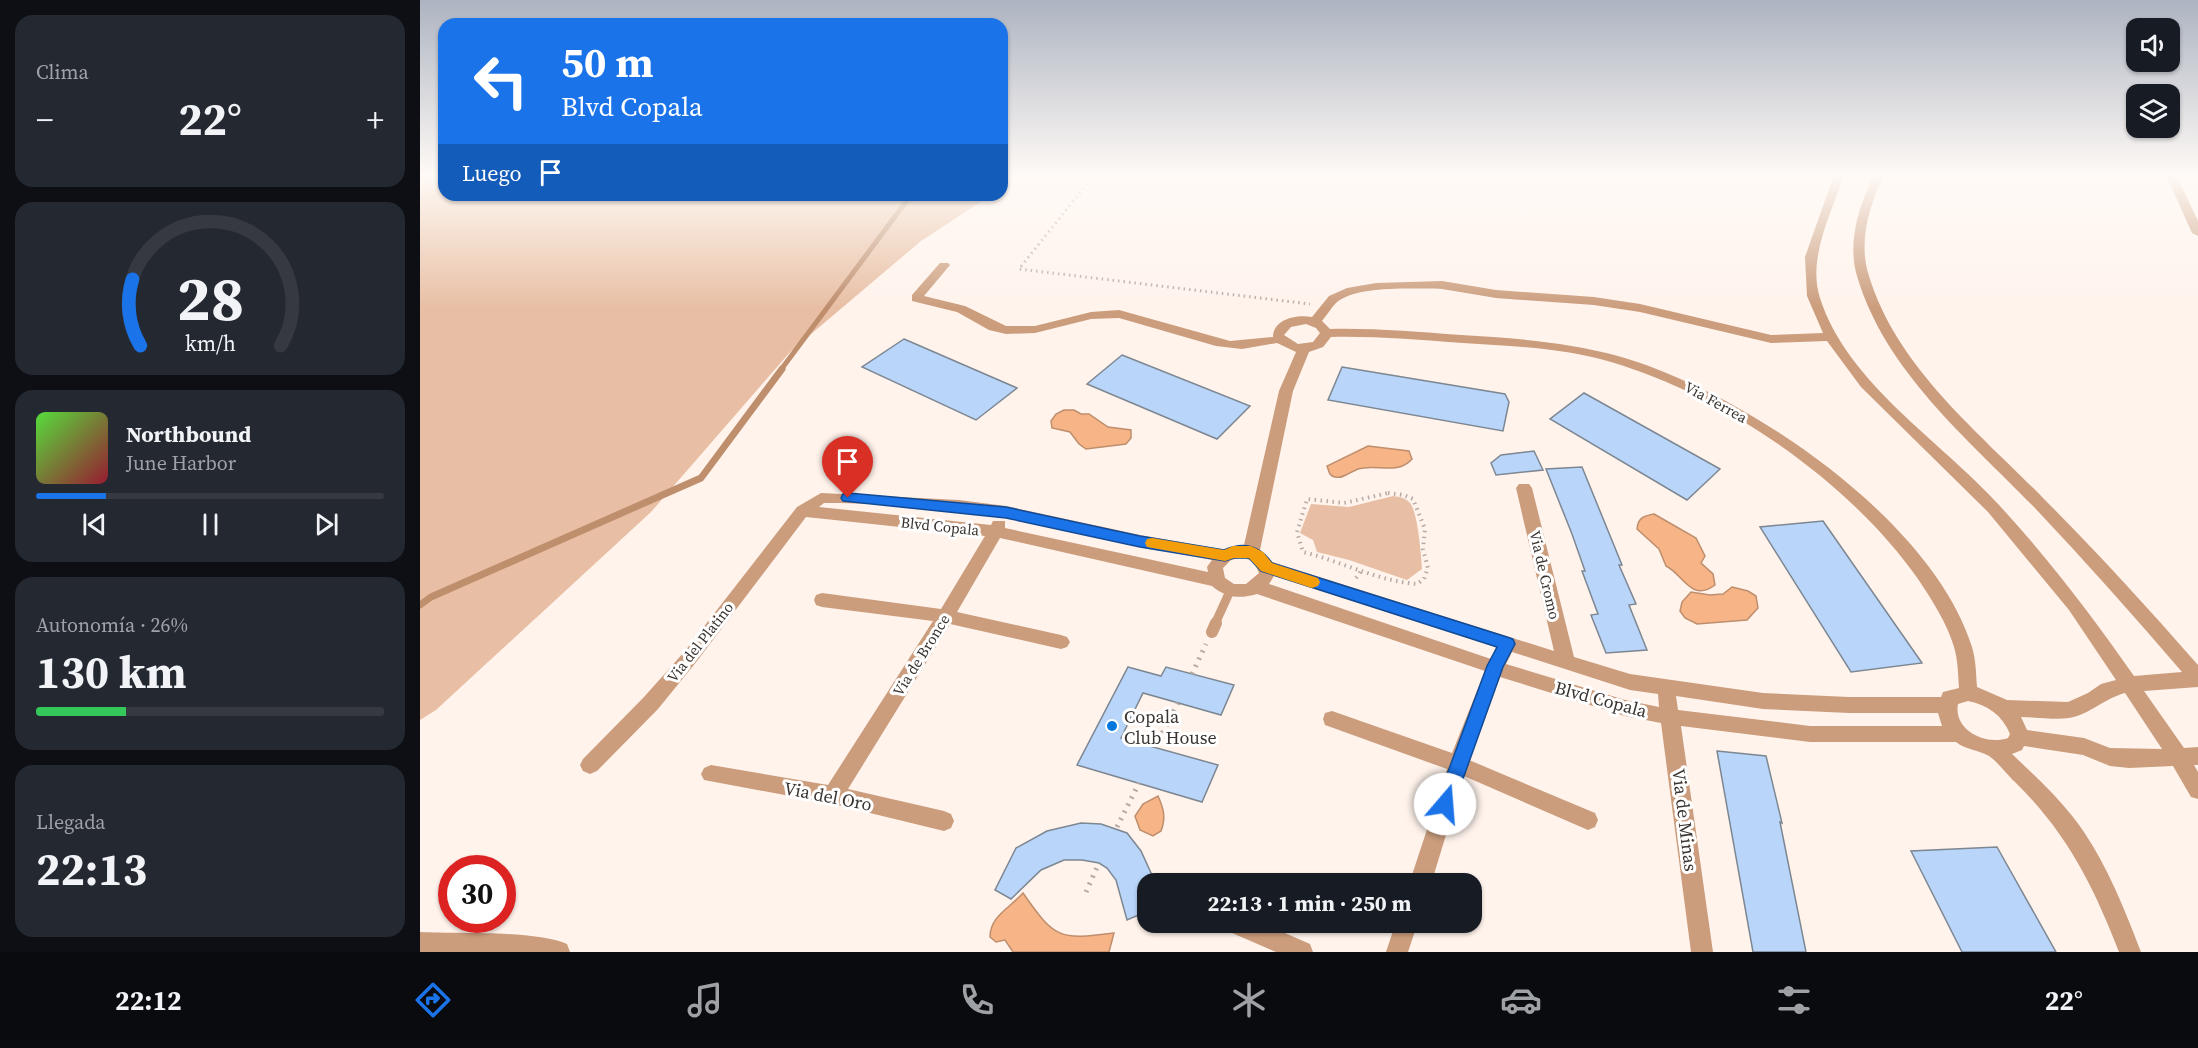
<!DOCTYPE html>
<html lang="es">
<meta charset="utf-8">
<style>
:root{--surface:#171b24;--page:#242831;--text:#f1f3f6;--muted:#9ea1a6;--line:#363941;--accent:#1a73e8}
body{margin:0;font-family:"Source Serif 4",serif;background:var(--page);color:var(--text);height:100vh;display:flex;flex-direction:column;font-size:22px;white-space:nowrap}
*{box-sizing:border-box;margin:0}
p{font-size:20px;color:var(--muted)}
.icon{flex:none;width:33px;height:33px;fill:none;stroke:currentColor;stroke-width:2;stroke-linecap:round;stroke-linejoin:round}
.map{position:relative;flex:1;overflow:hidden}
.panel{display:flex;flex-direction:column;gap:15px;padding:15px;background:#0d0f14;width:420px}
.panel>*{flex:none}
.banner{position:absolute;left:18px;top:18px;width:570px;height:183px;border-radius:18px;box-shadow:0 2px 4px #0004;background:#1a73e8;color:#fff;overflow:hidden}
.controls{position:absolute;left:1706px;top:18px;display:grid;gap:12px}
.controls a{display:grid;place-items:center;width:54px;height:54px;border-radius:12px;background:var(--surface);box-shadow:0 2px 4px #0004;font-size:30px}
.speed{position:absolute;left:18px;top:855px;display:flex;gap:12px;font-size:30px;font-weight:700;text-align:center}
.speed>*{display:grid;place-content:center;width:78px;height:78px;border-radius:50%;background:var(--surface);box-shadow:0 2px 4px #0004;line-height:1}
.speed .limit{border:9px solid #d22;background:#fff;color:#111}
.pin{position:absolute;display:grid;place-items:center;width:51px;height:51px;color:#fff;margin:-62px -26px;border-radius:50% 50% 50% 0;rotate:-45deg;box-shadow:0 0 6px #0007}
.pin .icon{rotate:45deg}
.me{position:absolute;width:66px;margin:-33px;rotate:18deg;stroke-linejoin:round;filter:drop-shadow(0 0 4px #0008)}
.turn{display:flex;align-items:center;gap:21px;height:126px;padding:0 24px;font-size:27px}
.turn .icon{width:78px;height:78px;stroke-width:2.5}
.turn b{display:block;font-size:42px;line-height:51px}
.then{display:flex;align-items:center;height:57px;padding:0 24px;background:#0003;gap:12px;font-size:22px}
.big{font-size:45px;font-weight:700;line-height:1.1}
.panel .card{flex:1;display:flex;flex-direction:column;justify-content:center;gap:9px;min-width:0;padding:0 21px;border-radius:18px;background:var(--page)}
.panel .dial{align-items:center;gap:0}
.dial svg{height:156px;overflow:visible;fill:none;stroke:var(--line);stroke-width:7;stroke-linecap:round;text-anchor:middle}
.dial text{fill:var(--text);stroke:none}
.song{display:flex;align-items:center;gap:18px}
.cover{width:72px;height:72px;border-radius:9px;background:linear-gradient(135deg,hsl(110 70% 55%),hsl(350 70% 35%))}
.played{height:6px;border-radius:3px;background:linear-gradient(90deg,var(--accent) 20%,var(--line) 20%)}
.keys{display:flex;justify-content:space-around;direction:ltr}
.heat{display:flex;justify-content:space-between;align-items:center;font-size:33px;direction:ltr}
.charge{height:9px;border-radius:4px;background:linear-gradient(90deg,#34c759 26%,var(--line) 0)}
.trip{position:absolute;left:717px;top:873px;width:345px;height:60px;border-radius:18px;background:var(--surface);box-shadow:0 2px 4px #0004;font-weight:700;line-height:60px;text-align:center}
.dock{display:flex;height:96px;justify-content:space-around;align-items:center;background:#090b0e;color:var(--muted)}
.dock .icon{width:42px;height:42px}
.dock .active{color:var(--accent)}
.dock b{font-size:27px;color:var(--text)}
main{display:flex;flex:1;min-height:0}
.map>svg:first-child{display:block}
.green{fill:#e8bfa4}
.water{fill:#f6b487;stroke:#be8e6d;stroke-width:1.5}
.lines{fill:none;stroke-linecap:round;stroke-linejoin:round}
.stream-far1{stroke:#be8e6d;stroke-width:5}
.stream{stroke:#be8e6d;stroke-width:7}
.building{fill:#b9d6fa;stroke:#7d8792;stroke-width:1.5}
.path-far2{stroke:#b5aba6;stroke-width:3;stroke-dasharray:1.5 4;stroke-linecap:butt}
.path-far1{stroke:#b5aba6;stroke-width:4;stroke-dasharray:1.5 4.5;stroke-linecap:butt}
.path{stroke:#b5aba6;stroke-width:5;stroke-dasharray:2 6;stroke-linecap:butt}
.service-far1{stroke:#cb9d7d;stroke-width:9}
.service{stroke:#cb9d7d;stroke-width:12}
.minor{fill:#cb9d7d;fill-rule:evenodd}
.route{fill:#1a73e8;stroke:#114b97;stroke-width:1.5}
.slow{fill:#f59e0b}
.poi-dot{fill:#0177de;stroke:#fff;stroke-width:2}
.labels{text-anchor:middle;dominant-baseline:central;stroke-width:6;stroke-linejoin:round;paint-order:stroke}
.street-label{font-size:15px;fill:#3a3431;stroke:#fff}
.near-street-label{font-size:18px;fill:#3a3431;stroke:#fff}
.near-poi-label{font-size:18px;fill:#3a3431;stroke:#fff;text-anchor:start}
</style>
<main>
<section class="panel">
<div class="card"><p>Clima</p>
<div class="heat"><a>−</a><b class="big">22°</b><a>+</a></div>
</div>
<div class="card dial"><svg viewBox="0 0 100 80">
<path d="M14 69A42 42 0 1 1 86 69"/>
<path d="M14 69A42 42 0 0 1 10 35" stroke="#1a73e8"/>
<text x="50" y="56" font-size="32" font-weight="700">28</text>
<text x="50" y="72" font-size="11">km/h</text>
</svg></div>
<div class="card">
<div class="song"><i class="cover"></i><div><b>Northbound</b><p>June Harbor</p></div></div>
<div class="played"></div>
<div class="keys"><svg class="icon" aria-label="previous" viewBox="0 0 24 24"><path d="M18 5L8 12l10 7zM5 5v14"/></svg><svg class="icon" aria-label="pause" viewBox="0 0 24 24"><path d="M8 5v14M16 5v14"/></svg><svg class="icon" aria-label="next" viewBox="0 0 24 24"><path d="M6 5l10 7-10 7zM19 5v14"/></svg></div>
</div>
<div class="card"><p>Autonomía · 26%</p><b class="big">130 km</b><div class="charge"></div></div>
<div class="card"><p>Llegada</p><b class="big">22:13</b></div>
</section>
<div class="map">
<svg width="1778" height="952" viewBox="0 0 1778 952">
<rect width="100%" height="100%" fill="#fff3ec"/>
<g class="green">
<polygon points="0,175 24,175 24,195 571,195 501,241 371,351 231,512 16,710 0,720"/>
<path d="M973 496C980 497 986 498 990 503 998 513 1001 555 1002 569L987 580 929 560 897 552 893 540 880 533 891 504 929 507Z"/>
</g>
<g class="water">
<polygon points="644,410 654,410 661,414 669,414 688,427 711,430 711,438 706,444 666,449 659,444 650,432 632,428 631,421 636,414"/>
<path d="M948 446 989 451 992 459C977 476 956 463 938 469 930 472 923 479 915 477 909 476 909 471 907 466Z"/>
<path d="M1234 514 1276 538 1285 556 1281 563 1293 574 1295 585C1271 603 1263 574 1246 566L1239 549 1217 529C1218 518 1223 516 1234 514Z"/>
<polygon points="1312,587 1328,591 1336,596 1338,608 1327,620 1277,624 1265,618 1260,611 1262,602 1271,592 1290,595 1303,594"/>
<path d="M738 796C744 809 746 818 741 831L733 836 720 830 715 816 723 804Z"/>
<path d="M603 893C635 939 639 940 694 933L689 952H593L585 940 576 942 570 937C570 916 590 908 603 893Z"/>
</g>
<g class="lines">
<polyline class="stream-far1" points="360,371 491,195"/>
<polyline class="stream" points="0,605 11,597 281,478 362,369"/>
</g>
<g class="building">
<polygon points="484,339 597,388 556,420 442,367"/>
<polygon points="702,355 830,406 797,439 667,384"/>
<polygon points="922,367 1085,394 1089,402 1083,431 908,400"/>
<polygon points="1164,393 1300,469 1267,500 1130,419"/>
<polygon points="1114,451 1123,470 1076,475 1071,463 1081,455"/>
<polygon points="1162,467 1202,565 1199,565 1216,604 1209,605 1227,650 1186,653 1171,615 1178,614 1162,571 1165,571 1152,534 1126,469"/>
<polygon points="1403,521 1502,663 1431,672 1340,527"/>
<polygon points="708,667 741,676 746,667 814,685 801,715 723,693 701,738 798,765 782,802 657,765"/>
<polygon points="1297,751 1346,756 1362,823 1360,822 1386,952 1333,952"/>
<polygon points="661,823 681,824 707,833 721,851 736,884 728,884 728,911 707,920 696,880 687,868 679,863 662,860 644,860 621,870 591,899 575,890 596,848 627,831"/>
<polygon points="1577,847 1636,952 1542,952 1491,851"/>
</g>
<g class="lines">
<polyline class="path-far2" points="674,175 599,269 890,304"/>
<g class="path-far1">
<path d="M968 493 984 495 993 499 1005 529 1003 549 1008 568 1004 579 997 584C957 581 921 561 883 552L877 532 887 499 924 503Z"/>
<polyline points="936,578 941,571"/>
</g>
<g class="path">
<polyline points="772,674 786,644"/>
<polyline points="735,747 758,703"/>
<polyline points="697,827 719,783"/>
<polyline points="666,892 679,863"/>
</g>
<polyline class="service-far1" points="795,624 810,591"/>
<polyline class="service" points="792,632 796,623"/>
<g class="minor">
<path d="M1414 175H1424C1412 212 1387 258 1400 298 1427 383 1521 441 1579 505 1629 559 1672 616 1714 676L1762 672C1714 616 1664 560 1613 506 1547 438 1465 371 1437 276 1427 242 1439 206 1454 175H1464C1449 206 1438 242 1449 276 1477 368 1559 432 1624 499 1677 552 1728 608 1778 665V687L1724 691 1764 748 1778 747V765H1774L1778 772V799L1771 797 1753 766 1709 768 1690 766 1663 755 1604 746 1602 750 1592 754C1613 774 1635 794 1653 817 1684 857 1703 905 1721 952H1699C1673 885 1647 833 1595 782 1587 775 1578 762 1569 756 1559 750 1546 750 1536 742H1390L1261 726 1293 952H1271L1241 723 1205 716 1080 677 1049 760 1175 813 1178 820 1175 827 1168 830 1044 776 1011 884H989L1027 769 905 725 903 719 905 713 912 711 1032 753 1065 671 837 594C820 599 806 598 792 586L580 538 537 612 641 635 647 637 650 642 647 647 641 649 530 624 428 789 524 811 531 814 534 821 531 828 524 831 413 804 284 780 281 774 284 768 291 765 408 785 513 621 402 607 396 605 394 600 396 595 402 593 521 609 565 536 386 517 277 661 238 709 177 771 170 774 163 771 160 765 163 759 224 697 265 651 377 507 401 493 539 500 586 506 720 535 805 550 824 545 859 391 876 352 857 343 822 349 796 346 699 318 671 319 615 333 586 334 569 330 537 312 492 301V295L520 263H528L530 265 504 296 545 306 586 326H615L671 312 699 310 810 341 853 337C853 319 877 314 892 317L909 296 927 288 956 283 1022 281 1076 290 1174 297 1220 304 1351 335 1403 333 1387 296 1385 257ZM1022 289 1076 298 1174 305 1220 312 1351 343 1407 341 1441 387 1568 512 1649 610 1696 680 1681 684 1668 693 1648 702 1587 700 1557 687C1556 674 1556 660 1552 647 1512 518 1322 391 1198 356 1147 342 1093 338 1041 335 997 332 953 328 910 329L902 321C907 315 911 308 916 303 936 285 996 289 1022 289ZM886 324 896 328 900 333 893 342 878 344 864 335 871 327ZM911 337C955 336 999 340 1043 343 1092 346 1143 348 1191 362 1306 396 1429 481 1498 579 1512 600 1527 623 1534 647 1538 660 1538 674 1539 688L1523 692 1521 697H1429L1343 693 1210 674 1154 657 1112 488 1109 484H1099L1096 488 1134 651 852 562 840 550 873 391 889 352 903 347ZM404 503C464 503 527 507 586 518 655 530 723 547 792 560L787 567 788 572 585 528V521H573L571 525 399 507ZM822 557 834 562 839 573 826 584H814L805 578 803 568 811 560ZM854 576 1077 647 1071 659 849 584ZM1092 652 1210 690 1238 694 1239 707 1205 700 1086 664ZM1705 693 1742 749 1690 748 1664 738 1607 730 1601 717C1616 717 1634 720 1649 718 1669 715 1685 698 1705 693ZM1256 696 1343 709 1429 713H1518L1522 726H1390L1258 710ZM1548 701C1568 705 1582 715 1590 734L1588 738C1565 746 1533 730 1538 704Z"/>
<polygon points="1746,175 1756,175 1778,221 1778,236 1772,233"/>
<polygon points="810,922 840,922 890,944 893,952 856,952 812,933"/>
<polygon points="976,922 998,922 988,952 966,952"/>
<path d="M0 932C38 934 114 930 147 944L150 952H0Z"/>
</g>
</g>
<linearGradient id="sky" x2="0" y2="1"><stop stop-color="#adb4c1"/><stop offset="0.57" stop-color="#fffaf6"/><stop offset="1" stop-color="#fffaf6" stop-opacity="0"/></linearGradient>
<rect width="1778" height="308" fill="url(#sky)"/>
<path class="route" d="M428 493 586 507 720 536 804 550C824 541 840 546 852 563L1087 637 1093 639 1095 644 1083 667 1034 804 1032 810 1025 813 1019 810 1016 804 1067 666 1077 647 841 571 829 558H814L805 561 720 547 586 518 423 501 421 498 423 494Z"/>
<polygon class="slow" points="732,538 804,550 813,546 831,546 843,552 852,563 898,578 900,582 898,586 892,588 841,571 829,558 814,558 805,561 727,547 725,543 727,539"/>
<circle class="poi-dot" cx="692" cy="726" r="6"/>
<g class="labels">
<g class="street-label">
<text transform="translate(1296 402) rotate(29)">Via Ferrea</text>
<text transform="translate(520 526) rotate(6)">Blvd Copala</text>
<text transform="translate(1125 575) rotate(77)">Via de Cromo</text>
<text transform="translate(280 642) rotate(-52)">Via del Platino</text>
<text transform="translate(501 655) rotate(-58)">Via de Bronce</text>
</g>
<g class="near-street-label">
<text transform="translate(1181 699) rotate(15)">Blvd Copala</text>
<text transform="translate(408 796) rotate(11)">Via del Oro</text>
<text transform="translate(1265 820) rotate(83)">Via de Minas</text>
</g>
<g class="near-poi-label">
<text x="704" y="716">Copala<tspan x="704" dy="21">Club House</tspan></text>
</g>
</g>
</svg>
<div class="controls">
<a><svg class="icon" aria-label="sound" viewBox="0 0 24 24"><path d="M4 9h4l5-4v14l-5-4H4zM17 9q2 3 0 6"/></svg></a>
<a><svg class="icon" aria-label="layers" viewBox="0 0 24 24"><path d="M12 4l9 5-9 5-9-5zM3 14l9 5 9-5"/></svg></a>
</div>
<div class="speed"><div class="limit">30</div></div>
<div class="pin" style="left:428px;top:498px;background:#d93025"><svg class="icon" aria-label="arrive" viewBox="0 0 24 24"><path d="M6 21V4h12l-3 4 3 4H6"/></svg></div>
<svg class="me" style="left:1025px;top:804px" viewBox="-20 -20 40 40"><circle r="19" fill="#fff"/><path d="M0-13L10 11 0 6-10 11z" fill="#1a73e8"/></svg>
<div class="trip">22:13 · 1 min · 250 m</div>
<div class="banner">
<div class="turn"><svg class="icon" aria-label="left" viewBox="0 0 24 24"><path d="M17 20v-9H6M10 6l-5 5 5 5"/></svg><div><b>50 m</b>Blvd Copala</div></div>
<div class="then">Luego<svg class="icon" aria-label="arrive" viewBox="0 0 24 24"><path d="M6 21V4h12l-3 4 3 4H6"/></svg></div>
</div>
</div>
</main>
<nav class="dock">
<b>22:12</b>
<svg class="icon active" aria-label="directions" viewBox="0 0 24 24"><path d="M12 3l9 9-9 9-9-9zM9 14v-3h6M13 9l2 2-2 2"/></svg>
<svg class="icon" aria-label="music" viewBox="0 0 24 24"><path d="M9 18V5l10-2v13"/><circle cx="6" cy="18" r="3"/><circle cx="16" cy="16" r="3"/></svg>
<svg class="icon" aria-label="phone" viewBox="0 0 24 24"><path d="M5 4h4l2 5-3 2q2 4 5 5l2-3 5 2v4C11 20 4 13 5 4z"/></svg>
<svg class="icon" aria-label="climate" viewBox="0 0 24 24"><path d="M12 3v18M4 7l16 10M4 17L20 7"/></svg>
<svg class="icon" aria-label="car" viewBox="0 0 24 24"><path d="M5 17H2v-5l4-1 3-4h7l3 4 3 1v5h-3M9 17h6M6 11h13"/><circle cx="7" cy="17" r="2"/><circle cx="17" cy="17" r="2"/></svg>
<svg class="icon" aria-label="filters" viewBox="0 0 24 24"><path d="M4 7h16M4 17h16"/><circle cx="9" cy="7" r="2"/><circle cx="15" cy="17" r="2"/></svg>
<b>22°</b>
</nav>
